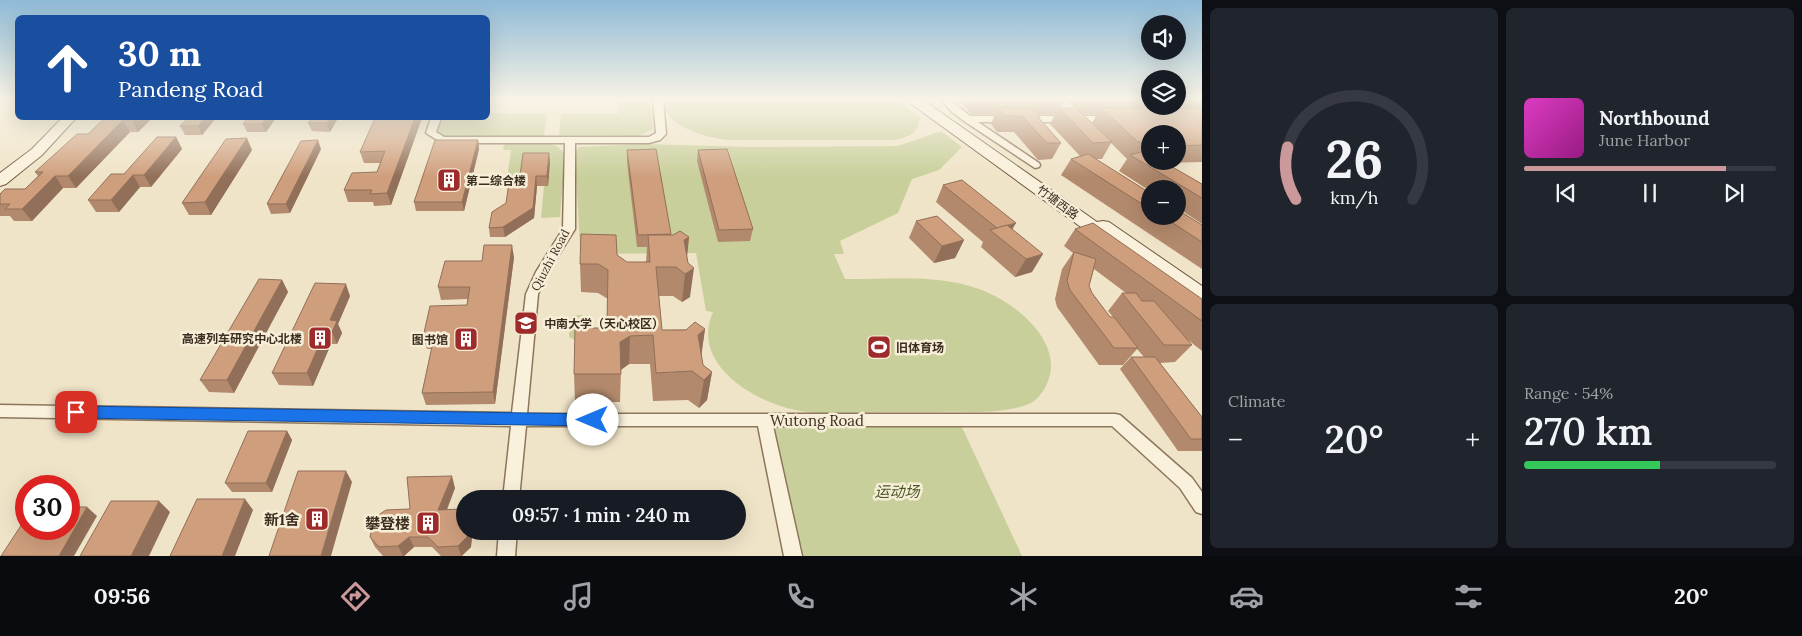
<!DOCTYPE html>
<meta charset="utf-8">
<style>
:root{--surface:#171b24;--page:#20242c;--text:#f1f3f6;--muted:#9ea1a6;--line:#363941;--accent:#cc999b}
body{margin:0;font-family:Lora,"Noto Sans SC",serif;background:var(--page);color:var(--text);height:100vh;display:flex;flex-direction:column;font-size:19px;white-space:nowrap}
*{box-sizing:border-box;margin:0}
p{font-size:16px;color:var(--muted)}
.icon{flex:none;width:28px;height:28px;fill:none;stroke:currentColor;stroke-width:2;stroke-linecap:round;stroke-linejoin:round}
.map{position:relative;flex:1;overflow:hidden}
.details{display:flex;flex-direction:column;gap:8px;padding:8px;background:#0d0f14;width:600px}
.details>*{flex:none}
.guide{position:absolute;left:15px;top:15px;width:475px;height:105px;border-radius:8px;box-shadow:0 5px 20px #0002;background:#1a4fa0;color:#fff;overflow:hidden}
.controls{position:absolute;left:1141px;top:15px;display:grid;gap:10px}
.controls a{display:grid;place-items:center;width:45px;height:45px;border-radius:50%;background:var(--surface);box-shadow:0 5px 20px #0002;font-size:25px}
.speed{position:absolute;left:15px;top:475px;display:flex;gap:10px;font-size:25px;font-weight:700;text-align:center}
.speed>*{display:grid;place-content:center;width:65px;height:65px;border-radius:50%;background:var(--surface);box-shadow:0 5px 20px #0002;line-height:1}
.speed .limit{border:8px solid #d22;background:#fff;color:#111}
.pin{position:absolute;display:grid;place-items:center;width:42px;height:42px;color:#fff;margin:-21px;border-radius:10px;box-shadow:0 2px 8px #0006}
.me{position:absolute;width:55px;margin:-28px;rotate:270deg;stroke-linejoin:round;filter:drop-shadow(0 0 4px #0008)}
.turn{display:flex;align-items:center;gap:18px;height:105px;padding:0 20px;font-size:22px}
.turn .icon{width:65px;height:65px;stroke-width:2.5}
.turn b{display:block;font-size:35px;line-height:42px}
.big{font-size:38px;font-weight:600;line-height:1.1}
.details .card{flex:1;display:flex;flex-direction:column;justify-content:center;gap:8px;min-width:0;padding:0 18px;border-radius:8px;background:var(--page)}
.details .dial{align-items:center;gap:0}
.dial svg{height:130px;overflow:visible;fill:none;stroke:var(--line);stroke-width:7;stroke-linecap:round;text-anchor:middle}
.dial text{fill:var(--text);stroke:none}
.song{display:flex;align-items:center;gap:15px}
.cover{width:60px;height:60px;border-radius:8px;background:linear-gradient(135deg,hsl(310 70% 55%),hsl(310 70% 35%))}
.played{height:5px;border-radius:2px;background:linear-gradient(90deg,var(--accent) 80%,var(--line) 80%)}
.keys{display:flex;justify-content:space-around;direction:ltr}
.heat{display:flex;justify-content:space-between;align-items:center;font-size:28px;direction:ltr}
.charge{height:8px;border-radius:4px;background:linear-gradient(90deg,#34c759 54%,var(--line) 0)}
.details .tiles{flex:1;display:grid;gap:8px;grid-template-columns:repeat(2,1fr)}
.trip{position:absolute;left:456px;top:490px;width:290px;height:50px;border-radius:25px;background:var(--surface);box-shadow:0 5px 20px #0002;font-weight:600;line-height:50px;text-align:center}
.tab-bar{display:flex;height:80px;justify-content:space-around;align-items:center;background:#090b0e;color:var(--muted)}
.tab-bar .icon{width:35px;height:35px}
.tab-bar .on{color:var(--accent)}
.tab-bar b{font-size:22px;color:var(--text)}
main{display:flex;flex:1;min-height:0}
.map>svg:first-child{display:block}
.green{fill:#c9cf9b}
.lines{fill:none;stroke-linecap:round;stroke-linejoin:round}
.street-casing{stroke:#8d765c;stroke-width:3}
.secondary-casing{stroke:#6f573f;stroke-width:2}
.street{fill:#faf1dc;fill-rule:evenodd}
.secondary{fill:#faf1dc;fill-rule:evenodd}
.wall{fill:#b2896c;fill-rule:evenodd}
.shaded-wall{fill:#916f58}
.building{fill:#cf9f7d;stroke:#916f58}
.route{fill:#1a73e8;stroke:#114b97}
.labels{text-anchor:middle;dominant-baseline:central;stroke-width:5;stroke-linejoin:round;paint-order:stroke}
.poi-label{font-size:12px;font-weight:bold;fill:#3d2e20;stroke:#f7eed8;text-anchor:start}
.street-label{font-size:12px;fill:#3d2e20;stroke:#f7eed8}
.near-street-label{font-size:15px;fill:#3d2e20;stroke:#f7eed8}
.near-park-label{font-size:15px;font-style:italic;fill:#4d5a26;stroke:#f7eed8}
.near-poi-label{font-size:15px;font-weight:bold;fill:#3d2e20;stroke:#f7eed8;text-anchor:end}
</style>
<main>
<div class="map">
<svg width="1202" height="556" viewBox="0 0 1202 556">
<rect width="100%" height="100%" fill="#f0e4c8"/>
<g class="green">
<polygon points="488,100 493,100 490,113 547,113 544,136 442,136 435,132 440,118 488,118"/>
<polygon points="618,100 650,100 653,129 639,136 559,135 561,114 618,114"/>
<path d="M664 100H897L922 119 919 120C919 134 907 137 895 140H729C712 139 674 129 666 111 665 108 665 103 664 100Z"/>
<path d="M941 131 962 147 939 170 912 179 898 213 840 241 844 254H834L845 279C910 279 973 269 1025 317 1039 330 1051 347 1051 366 1051 380 1042 398 1029 404 1000 415 969 411 939 412 898 412 857 412 817 413 770 412 687 370 713 312L706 311 696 253 588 254 580 249 575 153 579 147 643 144 747 147 898 146Z"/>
<path d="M508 143C524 143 558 136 565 156L560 217 541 218 544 186 548 185 550 162 522 179H507L511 150H503L504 145Z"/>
<path d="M573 315H587L592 319V335C586 341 576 342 569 337L570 318Z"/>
<polygon points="961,425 1022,556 803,556 773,427"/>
</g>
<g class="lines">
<g class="street-casing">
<g id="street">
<polygon points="653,100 663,100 666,134 660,140 649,143 575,143 575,229 548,272 538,294 527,414 1115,414 1120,415 1192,478 1202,492 1202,514 1196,512 1180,488 1112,426 773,426 802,556 784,556 758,426 526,426 519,499 503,499 511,426 0,417 0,405 512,413 526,294 536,272 563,229 565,143 442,143 426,133 431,118 441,118 436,132 444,137 649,137 656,133"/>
<polygon points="941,100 950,100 970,116 1109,116 1114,119 1109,122 978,122 1039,163 1040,165 1039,167 1035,168 964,121 952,112"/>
<polygon points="499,531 517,531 515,556 497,556"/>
</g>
</g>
<g class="secondary-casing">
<g id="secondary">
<polygon points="909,100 923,100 1097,222 1103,221 1109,222 1202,286 1202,303 1195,301 1115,243 1109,245 1103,243 910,103"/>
<polygon points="62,118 76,118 42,155 6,184 0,186 0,173 32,149"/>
</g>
</g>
<use href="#street" class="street"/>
<use href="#secondary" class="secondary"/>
</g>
<g class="wall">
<path d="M959 100H1066L1061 108H1075L1066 100H1150V106H1178V100H1202V162L1165 163 1202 185V224L1178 208V189H1150V191L1119 171 1127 159 1111 143 1102 159H1096L1150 193V216H1178L1202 225V269L1061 175 1071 159 1080 156 1050 124 1055 114H1038L1040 116 1039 118 1061 143 1052 159 1038 160 1014 132H997L991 124 995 114H971ZM1083 114H1097L1092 123ZM1150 134H1178V161H1150Z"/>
<polygon points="105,118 152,118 138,132 130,132 76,188 63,188 32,221 14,221 10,216 0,216 0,194 25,189 38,176 35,172 88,134"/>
<polygon points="188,118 216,118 202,135 185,135 180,126"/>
<polygon points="248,118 276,118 266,132 247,132 243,124"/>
<polygon points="312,118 338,118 330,132 312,131 308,123"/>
<polygon points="375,118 422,118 391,205 374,206 373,202 348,202 344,190 377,172 380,163 364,163 360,152"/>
<polygon points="176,137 182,149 151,187 140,187 119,212 96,212 88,200"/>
<polygon points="478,140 479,149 464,211 416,211 414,202"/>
<polygon points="321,149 290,213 271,214 267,204"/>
<polygon points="252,150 211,215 189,215 182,203"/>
<polygon points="627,150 671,234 671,235 689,237 687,256 690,297 682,302 673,296 659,296 662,330 705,329 701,354 703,365 712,372 707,400 699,408 688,400 653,401 650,364 629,364 621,370 620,402 575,402 574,374 599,328 607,321 608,299 598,293 581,292 580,264 617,255 627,262 646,262 647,247 637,247 627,162"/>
<polygon points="698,150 753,229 750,241 718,242 697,161"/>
<polygon points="550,162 548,186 537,186 534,218 505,237 490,237 489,228 506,203 520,176"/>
<polygon points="943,185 1012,230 1032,272 1015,277 981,247 983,242 936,202"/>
<polygon points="916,221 964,240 955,258 934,263 909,238"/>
<path d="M1075 229 1202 299V351L1187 339 1192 345 1175 362 1160 363 1202 417V451H1178L1120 369 1131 357H1144L1137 349 1123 365H1099L1057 307 1055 299 1062 269 1073 253 1064 246ZM1094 269 1126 293H1122L1108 311 1113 317H1110L1092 293 1089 286Z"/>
<polygon points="514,257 495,404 426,405 422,393 432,349 427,349 423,337 467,305 467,299 441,300 438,287 482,261"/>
<polygon points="282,280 288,292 234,393 209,392 200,380"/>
<polygon points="350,296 338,324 342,333 337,344 331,344 313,386 279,385 272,373"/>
<polygon points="287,431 292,440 272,492 232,492 225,483"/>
<polygon points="455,488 447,510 471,547 462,556 441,556 432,547 414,547 404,556 383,556 375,547 370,537 410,509"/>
</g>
<g class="shaded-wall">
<polygon points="135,118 152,118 138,132 132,120"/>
<polygon points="205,118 216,118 202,135 198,126"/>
<polygon points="266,118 276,118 266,132 262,124"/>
<polygon points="330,118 338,118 330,132 327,123"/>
<polygon points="415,118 422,118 391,205 387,193"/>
<polygon points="123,120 130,132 76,188 68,176"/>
<polygon points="176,137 182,149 151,187 144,175"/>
<polygon points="247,138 252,150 211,215 205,202"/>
<polygon points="318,140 321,149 290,213 286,204"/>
<polygon points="478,140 479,149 464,211 462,202"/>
<polygon points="549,153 550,162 548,186 547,176"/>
<polygon points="133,175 140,187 119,212 111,200"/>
<polygon points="55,176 63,188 32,221 22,209"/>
<polygon points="536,176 537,186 534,218 505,237 503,227"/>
<polygon points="1016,223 1006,240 997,228"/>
<polygon points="689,237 686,266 684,240"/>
<polygon points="964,240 955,258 934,263 942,246"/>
<polygon points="512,245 514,257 495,404 493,392"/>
<polygon points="1043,254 1032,272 1015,277 1026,259"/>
<polygon points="694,268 690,297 682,302 685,274"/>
<polygon points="282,280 288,292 234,393 227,380"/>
<polygon points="346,284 350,296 338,324 342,333 337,344 332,332 330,320"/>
<polygon points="705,329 701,358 698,335"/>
<polygon points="325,331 331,344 313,386 307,373"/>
<polygon points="630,336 629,364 619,371 620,342"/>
<polygon points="712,372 707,400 699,408 704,380"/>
<polygon points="287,431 292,440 272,492 266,483"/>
<polygon points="346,471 352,482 331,556 321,556"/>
<polygon points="452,476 455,488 442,521 438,510"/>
<polygon points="245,499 253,510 235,556 222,556"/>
<polygon points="159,501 170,512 149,556 131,556"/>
<polygon points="87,507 97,516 74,556 59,556"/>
<polygon points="468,531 473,531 471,547 461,556 458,546"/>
<polygon points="409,537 414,547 404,556 403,556 398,546"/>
</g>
<g class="building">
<polygon points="998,108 1032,108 1040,116 1037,116 1061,143 1047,143 1022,116 1005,116"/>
<polygon points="1059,108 1076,108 1112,142 1093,143"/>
<polygon points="1101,108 1202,108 1202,145 1178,146 1178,134 1150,134 1150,142 1138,142"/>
<polygon points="105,118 135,118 132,120 123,120 68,176 55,176 22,209 5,209 10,204 0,204 0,194 5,189 25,189 43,172 35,172 77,134 88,134"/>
<polygon points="188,118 205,118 198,126 180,126"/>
<polygon points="248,118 266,118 262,124 243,124"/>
<polygon points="312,118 330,118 327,123 308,123"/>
<polygon points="375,118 415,118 387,193 370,194 372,190 344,190 352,173 377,172 385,151 360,152"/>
<polygon points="157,137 176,137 144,175 133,175 111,200 88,200 111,174 124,174"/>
<polygon points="247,138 205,202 182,203 226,139"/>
<polygon points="318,140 286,204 267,204 301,141"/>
<polygon points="435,140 478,140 462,202 414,202"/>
<polygon points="656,149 671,234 638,235 627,150"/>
<polygon points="727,149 753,229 719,230 698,150"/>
<polygon points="1145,151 1150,154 1150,161 1162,161 1202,184 1202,198 1130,155"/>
<polygon points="523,153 549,153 547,176 536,176 533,208 503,227 489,228 492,212 506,203 510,176 520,176"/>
<polygon points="1088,154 1150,193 1150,209 1071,159"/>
<polygon points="962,180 1016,223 997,228 943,185"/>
<polygon points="1178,210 1202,225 1202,242 1162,216 1178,216"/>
<polygon points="937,216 964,240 942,246 916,221"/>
<polygon points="1093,223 1202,299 1202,321 1075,229"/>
<polygon points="1007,225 1043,254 1026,259 990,230"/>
<polygon points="680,231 689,237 684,240 688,263 694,268 685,274 676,267 656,267 662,330 686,330 695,322 705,329 698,335 703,365 712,372 704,380 692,371 656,373 653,335 630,336 620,342 621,374 574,374 575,328 599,328 607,321 608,270 598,264 580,264 581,234 616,235 617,255 627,262 650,262 648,235 673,235"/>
<polygon points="484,245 512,245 493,392 422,393 434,337 423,337 430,306 467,305 470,287 438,287 445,261 482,261"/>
<polygon points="1074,252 1096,259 1089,286 1092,293 1110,317 1114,317 1138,348 1114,348 1070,290 1067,281"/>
<polygon points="259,279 282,280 227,380 200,380"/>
<polygon points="315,283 346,284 330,320 337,321 332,332 325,331 307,373 272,373"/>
<polygon points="1122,293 1136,293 1142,301 1154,301 1192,345 1164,345"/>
<polygon points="1131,357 1155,357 1202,417 1202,439 1191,439"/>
<polygon points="248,431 287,431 266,483 225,483"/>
<polygon points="298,471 346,471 321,556 269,556"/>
<polygon points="452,476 438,510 462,509 465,513 465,531 468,531 467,537 458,546 438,547 428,537 409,537 398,546 379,547 370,537 374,518 386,510 410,509 407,477"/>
<polygon points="197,499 245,499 222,556 170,556"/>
<polygon points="111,501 159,501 131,556 80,556"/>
<polygon points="69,507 87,507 59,556 1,556 26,518 26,529 69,529"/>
</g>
<linearGradient id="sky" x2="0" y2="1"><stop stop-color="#8fbad6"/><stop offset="0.56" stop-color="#f8f3e6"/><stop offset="1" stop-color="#f8f3e6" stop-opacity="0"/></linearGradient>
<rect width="1202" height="177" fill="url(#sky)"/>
<polygon class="route" points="76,406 593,414 598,416 600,420 598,424 593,426 76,418 72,416 70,412 72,408"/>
<defs>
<g id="building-square" transform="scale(1.25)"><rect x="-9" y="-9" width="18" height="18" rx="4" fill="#9e2a2b" stroke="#f7eed8"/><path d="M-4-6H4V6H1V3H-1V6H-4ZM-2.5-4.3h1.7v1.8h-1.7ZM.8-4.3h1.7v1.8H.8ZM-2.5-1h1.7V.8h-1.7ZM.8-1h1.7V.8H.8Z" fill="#fff"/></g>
<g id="university-square" transform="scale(1.25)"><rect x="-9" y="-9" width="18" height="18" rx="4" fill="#9e2a2b" stroke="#f7eed8"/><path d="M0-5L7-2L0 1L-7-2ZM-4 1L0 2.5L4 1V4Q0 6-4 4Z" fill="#fff"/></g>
<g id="stadium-square" transform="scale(1.25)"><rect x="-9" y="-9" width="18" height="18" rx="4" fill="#9e2a2b" stroke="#f7eed8"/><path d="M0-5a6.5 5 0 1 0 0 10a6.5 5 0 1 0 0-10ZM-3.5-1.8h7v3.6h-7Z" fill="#fff"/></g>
</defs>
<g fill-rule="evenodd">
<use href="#building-square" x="449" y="180"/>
<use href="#university-square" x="526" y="323"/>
<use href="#building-square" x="320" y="338"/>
<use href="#building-square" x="466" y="339"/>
<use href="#stadium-square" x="879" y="347"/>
<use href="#building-square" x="317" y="519"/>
<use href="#building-square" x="428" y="523"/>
</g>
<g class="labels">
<g class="poi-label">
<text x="466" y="180">第二综合楼</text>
<text x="544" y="323">中南大学（天心校区）</text>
<text x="302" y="338" text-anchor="end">高速列车研究中心北楼</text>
<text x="448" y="339" text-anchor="end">图书馆</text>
<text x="896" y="347">旧体育场</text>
</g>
<g class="street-label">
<text transform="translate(1058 202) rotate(36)">竹塘西路</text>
<text transform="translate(550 260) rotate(-62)">Qiuzhi Road</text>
</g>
<g class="near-street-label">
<text x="817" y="420">Wutong Road</text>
</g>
<g class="near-park-label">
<text x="897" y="491">运动场</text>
</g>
<g class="near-poi-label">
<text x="300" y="519">新1舍</text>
<text x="410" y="523">攀登楼</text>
</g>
</g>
</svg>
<div class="controls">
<a><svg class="icon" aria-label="sound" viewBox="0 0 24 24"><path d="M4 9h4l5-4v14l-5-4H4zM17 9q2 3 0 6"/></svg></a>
<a><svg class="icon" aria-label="layers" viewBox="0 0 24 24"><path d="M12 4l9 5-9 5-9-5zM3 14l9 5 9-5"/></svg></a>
<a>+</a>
<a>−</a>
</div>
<div class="speed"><div class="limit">30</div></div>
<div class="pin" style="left:76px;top:412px;background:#d93025"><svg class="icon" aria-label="arrive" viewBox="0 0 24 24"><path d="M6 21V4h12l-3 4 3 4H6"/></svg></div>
<svg class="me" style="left:593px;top:420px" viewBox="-20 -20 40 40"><circle r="19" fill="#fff"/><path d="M0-13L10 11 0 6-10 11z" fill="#1a73e8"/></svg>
<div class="trip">09:57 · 1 min · 240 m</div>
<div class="guide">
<div class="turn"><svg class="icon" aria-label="ahead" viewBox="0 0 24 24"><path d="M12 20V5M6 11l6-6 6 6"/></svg><div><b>30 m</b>Pandeng Road</div></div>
</div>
</div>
<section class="details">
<div class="tiles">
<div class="card dial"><svg viewBox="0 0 100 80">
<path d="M14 69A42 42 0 1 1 86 69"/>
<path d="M14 69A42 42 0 0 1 9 37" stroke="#cc999b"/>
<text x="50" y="56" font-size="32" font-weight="700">26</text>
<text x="50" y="72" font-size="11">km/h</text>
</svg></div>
<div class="card">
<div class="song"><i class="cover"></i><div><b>Northbound</b><p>June Harbor</p></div></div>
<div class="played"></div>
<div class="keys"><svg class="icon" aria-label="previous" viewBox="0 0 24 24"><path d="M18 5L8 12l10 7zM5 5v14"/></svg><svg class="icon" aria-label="pause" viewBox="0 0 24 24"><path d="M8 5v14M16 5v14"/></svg><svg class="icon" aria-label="next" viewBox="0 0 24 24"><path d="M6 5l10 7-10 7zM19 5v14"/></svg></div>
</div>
<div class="card"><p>Climate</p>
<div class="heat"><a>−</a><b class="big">20°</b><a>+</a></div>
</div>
<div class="card"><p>Range · 54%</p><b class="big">270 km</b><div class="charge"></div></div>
</div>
</section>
</main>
<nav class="tab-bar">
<b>09:56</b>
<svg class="icon on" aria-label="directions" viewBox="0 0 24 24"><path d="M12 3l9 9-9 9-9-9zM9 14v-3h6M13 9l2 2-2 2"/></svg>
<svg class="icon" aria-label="music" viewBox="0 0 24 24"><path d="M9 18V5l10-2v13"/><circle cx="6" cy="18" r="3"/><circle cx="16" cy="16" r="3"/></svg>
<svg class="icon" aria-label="phone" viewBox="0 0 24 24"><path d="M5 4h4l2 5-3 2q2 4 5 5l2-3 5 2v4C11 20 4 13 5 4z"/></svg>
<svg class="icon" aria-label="climate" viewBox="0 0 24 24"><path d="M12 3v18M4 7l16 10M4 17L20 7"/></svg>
<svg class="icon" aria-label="car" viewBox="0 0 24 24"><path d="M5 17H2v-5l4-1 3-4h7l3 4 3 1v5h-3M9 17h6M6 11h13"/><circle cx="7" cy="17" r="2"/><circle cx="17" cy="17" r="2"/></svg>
<svg class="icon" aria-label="filters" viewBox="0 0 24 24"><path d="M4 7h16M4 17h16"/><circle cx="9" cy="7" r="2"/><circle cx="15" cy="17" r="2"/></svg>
<b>20°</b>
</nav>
